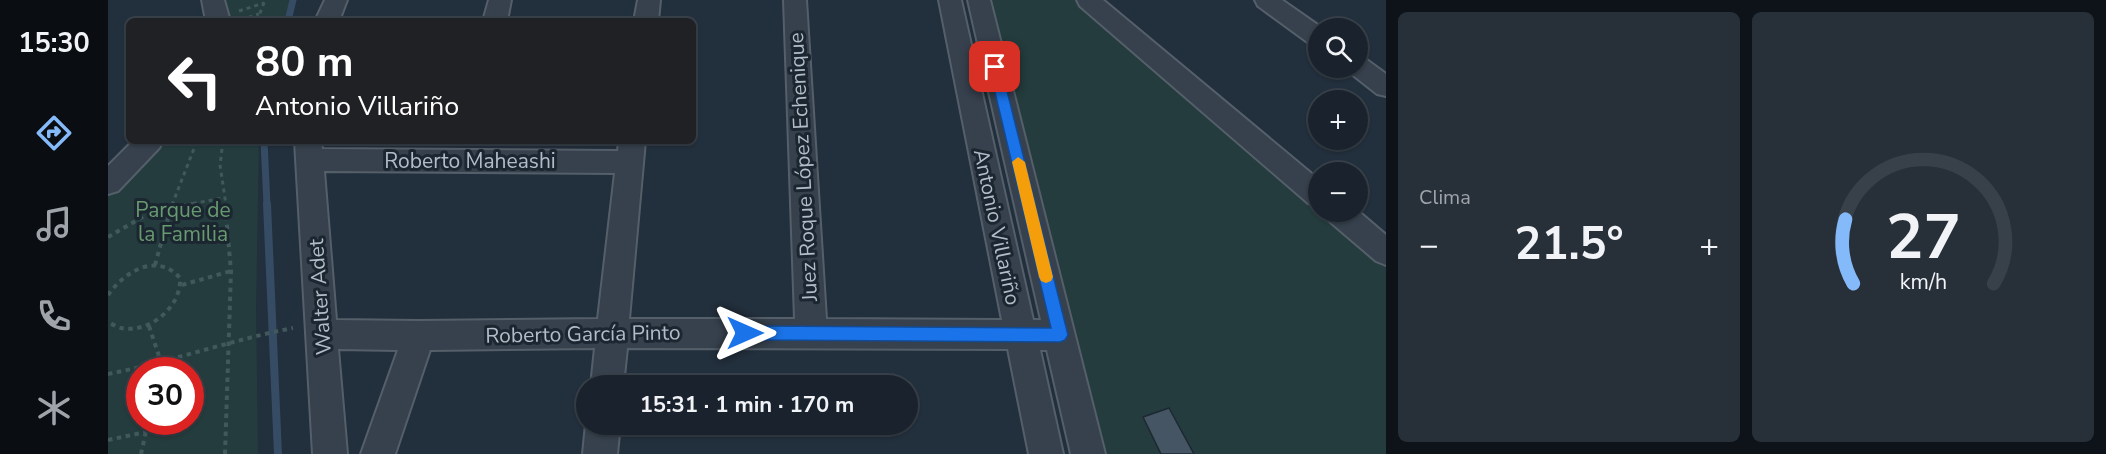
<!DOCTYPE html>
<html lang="es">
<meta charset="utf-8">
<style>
:root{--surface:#1a232d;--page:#272f39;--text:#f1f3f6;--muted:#9fa4aa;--line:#384049;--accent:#85bafa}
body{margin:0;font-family:"Nunito Sans",sans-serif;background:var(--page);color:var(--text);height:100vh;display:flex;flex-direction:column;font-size:22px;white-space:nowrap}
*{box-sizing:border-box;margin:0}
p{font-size:20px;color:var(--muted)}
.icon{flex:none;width:33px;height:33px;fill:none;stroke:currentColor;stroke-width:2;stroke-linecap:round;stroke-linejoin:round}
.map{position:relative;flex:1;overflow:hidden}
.panel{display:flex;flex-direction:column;gap:12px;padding:12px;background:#0e1319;width:720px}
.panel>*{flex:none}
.hud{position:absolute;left:18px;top:18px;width:570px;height:126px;border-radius:9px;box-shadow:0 2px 4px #0004,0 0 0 2px var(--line);background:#202124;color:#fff;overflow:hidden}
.controls{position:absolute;left:1200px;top:18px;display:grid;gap:12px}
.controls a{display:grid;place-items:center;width:60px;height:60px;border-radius:50%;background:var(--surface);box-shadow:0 2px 4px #0004,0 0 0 2px var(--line);font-size:30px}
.speed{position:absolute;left:18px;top:357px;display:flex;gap:12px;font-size:30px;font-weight:700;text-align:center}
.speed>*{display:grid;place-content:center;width:78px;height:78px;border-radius:50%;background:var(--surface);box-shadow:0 2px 4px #0004,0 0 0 2px var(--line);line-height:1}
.speed .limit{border:9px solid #d22;background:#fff;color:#111}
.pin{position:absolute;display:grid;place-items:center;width:51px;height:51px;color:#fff;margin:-26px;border-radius:12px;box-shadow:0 3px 9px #0006}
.me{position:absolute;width:66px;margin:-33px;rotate:90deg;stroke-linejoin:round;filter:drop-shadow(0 0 4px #0008)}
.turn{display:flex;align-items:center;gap:21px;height:126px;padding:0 30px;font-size:27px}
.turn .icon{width:78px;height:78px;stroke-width:2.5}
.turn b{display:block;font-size:42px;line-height:51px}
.big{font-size:45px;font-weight:700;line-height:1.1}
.panel .card{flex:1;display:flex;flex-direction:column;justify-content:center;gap:9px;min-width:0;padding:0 21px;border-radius:9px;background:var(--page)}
.panel .dial{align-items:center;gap:0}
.dial svg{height:156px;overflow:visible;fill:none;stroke:var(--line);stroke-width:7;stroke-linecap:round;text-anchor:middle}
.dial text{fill:var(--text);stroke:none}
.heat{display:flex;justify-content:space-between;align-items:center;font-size:33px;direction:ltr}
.panel .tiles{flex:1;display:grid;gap:12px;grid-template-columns:repeat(2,1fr)}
.trip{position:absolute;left:468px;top:375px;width:342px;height:60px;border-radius:30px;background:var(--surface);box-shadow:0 2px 4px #0004,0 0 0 2px var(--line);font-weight:700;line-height:60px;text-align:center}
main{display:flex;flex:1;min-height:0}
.tab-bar{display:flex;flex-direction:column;width:108px;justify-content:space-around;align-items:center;background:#0a0e12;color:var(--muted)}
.tab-bar .icon{width:42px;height:42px}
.tab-bar .on{color:var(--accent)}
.tab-bar b{font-size:27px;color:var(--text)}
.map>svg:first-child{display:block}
.green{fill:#243c3d;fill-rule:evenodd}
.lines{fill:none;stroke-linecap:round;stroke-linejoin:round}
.stream-far1{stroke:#354c64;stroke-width:7}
.stream{stroke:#354c64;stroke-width:8}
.building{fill:#465563;stroke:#1d2833;stroke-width:1.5}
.minor-casing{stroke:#545f6a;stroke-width:4}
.path-far1{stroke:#42595b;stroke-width:3;stroke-dasharray:4 4;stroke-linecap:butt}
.path{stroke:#42595b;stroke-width:4;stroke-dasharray:4.5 4.5;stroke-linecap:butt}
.minor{fill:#36414d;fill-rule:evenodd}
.route{fill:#1a73e8;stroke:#114b97;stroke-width:1.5}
.slow{fill:#f59e0b}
.labels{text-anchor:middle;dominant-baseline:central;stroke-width:6;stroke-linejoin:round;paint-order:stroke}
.street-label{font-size:21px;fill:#b2bcc8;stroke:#1b2631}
.park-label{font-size:21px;fill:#689a70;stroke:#1b2631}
</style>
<main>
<nav class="tab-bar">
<b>15:30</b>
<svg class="icon on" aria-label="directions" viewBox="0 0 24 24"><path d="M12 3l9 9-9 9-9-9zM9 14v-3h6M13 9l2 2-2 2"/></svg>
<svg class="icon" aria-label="music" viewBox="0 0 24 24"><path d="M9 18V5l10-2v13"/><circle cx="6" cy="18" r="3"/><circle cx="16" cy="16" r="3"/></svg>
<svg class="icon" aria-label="phone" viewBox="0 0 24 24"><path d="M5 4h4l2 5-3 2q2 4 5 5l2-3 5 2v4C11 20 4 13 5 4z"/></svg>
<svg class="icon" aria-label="climate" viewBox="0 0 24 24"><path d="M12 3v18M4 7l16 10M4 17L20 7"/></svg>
</nav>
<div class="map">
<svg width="1278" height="454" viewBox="0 0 1278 454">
<rect width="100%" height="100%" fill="#222f3c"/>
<g class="green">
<polygon points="110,0 185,0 177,21 116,21"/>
<polygon points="871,0 980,0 1210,193 1210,212 1232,212 1278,250 1278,454 981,454"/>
<path d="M51 141H151L148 309 150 454H0V188ZM32 370H82V422H32Z"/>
</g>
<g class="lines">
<g class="stream-far1">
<polyline points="180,21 185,0"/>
<polyline points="156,141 159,205"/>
</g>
<polyline class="stream" points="159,204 170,454"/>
</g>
<polygon class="building" points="1061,408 1086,454 1053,454 1035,417"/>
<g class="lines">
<g class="minor-casing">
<g id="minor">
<polygon points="94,0 116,0 122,21 98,21"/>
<polygon points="217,0 239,0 231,21 207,21"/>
<polygon points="381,0 403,0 399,21 375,21"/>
<polygon points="530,0 552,0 550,21 526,21"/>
<path d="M676 0H698L718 319 894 320 831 0H853L925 320H933L860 0H882L997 454H963L939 350H932L955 454H921L900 349 519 348 515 386H483L487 348 322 350 287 454H253L290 350 230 349 239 454H205L187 141H213L214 149 510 151 511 141H537L521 319H687ZM216 171 507 173 490 319 311 321 228 320Z"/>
<polygon points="969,0 995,0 1210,179 1210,206 1200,203 972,6"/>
<polygon points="1147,0 1174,0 1214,28 1210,28 1210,46 1202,44 1150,6"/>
<polygon points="1250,57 1259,60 1278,74 1278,96 1269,94 1241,72 1239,68 1250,68"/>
<polygon points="25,141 55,141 51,148 10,191 0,194 0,166"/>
<polygon points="1250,211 1278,235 1278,265 1268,261 1220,220 1216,212"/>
<polygon points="478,424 512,424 509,454 475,454"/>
</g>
</g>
<g class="path-far1">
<polyline points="131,11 156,3"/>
<polyline points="133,20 151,14"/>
<polyline points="149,21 157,0"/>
<polyline points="115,141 112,165 118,205"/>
<polyline points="64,205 89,141"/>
<polyline points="77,205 115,198"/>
</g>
<g class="path">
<polyline points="0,237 43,212 85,204"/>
<polyline points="47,265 64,204"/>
<polyline points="74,285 123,271"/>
<path d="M0 295C17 271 49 252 72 278 74 306 42 334 13 328 9 327 4 324 0 322"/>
<polyline points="41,326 53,362 51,370"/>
<path d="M0 374C62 362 123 340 185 328"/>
<polyline points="0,440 38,432"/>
<polyline points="33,454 40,422"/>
<polyline points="117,454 123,271 117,204"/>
</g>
<use href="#minor" class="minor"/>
</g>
<polygon class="route" points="887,63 893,67 960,335 957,340 952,342 637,340 631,338 629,333 631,328 637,326 943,328 881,67"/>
<polygon class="slow" points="910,157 917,162 945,277 943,281 938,283 933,281 931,277 904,162"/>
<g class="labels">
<g class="street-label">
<text x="362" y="161">Roberto Maheashi</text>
<text transform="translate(695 167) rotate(-93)">Juez Roque López Echenique</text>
<text transform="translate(889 227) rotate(78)">Antonio Villariño</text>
<text transform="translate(212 297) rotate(-94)">Walter Adet</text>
<text transform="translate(475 334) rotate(-1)">Roberto García Pinto</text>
</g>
<g class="park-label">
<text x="75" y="210">Parque de<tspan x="75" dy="24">la Familia</tspan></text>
</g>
</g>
</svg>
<div class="controls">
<a><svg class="icon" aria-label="search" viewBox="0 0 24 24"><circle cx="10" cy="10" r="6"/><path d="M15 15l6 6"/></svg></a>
<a>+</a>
<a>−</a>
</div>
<div class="speed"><div class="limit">30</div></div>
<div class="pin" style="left:887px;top:67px;background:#d93025"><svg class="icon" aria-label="arrive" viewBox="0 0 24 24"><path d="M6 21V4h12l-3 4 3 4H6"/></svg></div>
<svg class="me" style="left:637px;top:333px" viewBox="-20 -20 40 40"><path d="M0-17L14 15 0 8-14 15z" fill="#1a73e8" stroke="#fff" stroke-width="4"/></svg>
<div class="trip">15:31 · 1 min · 170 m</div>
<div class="hud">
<div class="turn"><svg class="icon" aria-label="left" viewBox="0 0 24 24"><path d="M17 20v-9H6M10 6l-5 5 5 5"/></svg><div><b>80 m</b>Antonio Villariño</div></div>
</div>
</div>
<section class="panel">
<div class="tiles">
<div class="card"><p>Clima</p>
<div class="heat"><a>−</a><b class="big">21.5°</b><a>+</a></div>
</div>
<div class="card dial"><svg viewBox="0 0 100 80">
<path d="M14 69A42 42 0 1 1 86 69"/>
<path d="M14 69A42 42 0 0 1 10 36" stroke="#85bafa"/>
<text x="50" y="56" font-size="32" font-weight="700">27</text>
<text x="50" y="72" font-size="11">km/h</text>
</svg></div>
</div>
</section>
</main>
